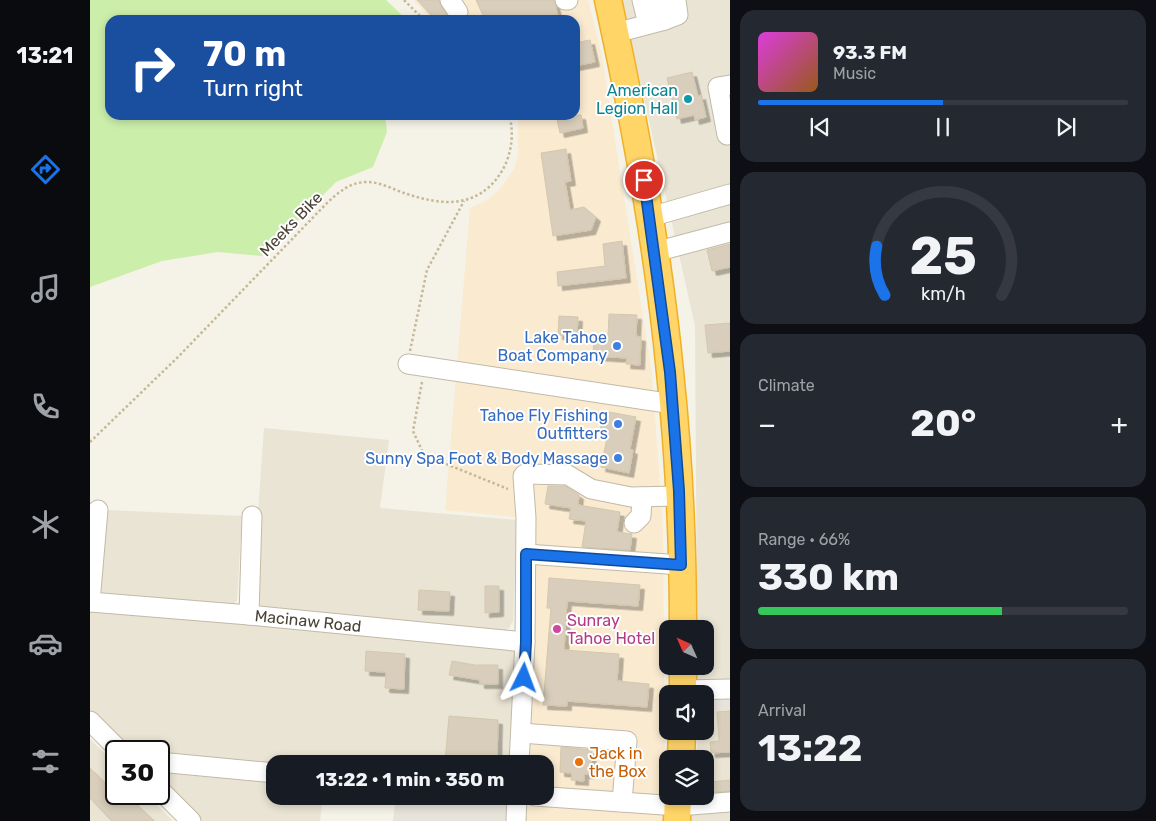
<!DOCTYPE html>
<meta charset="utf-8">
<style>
:root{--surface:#171b24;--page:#242831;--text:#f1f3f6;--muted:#9ea1a6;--line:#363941;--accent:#1a73e8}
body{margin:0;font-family:Rubik,sans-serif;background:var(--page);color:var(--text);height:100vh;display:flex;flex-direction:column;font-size:19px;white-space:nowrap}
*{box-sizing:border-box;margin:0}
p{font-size:16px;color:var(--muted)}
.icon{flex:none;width:28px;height:28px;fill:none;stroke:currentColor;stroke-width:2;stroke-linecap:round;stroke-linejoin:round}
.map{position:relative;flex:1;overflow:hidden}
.drawer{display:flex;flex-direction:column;gap:10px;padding:10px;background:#0d0f14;width:426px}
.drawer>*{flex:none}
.hud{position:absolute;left:15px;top:15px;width:475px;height:105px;border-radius:15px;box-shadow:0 2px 8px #0003;background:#1a4fa0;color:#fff;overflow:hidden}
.needle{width:32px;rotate:315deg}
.buttons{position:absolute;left:569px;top:620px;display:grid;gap:10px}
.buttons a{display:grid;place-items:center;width:55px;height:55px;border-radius:10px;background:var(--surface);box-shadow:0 2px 8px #0003;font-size:25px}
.speed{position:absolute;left:15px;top:740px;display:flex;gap:10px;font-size:25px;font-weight:700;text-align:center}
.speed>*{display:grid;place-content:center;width:65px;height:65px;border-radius:50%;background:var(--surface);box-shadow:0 2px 8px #0003;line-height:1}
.speed .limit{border:2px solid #111;border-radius:8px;background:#fff;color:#111}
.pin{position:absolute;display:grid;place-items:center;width:42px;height:42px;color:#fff;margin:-21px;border:2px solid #fff;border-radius:50%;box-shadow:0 1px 5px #0007}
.me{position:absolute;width:55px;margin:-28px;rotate:3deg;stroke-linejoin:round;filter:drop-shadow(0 0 4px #0008)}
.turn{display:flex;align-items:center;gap:18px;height:105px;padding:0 15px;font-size:22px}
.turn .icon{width:65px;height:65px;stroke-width:2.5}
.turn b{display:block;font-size:35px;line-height:42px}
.big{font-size:38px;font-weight:700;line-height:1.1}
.drawer .widget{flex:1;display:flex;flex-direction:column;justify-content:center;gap:8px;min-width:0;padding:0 18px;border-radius:15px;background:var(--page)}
.drawer .dial{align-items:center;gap:0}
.dial svg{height:130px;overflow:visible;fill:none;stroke:var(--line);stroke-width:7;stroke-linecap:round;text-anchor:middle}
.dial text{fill:var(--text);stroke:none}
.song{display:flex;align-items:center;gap:15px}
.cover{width:60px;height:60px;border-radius:8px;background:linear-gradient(135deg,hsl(300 70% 55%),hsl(30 70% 35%))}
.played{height:5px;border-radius:2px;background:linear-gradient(90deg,var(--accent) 50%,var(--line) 50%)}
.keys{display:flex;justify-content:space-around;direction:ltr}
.heat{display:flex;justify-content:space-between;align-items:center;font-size:28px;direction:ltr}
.charge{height:8px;border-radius:4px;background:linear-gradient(90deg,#34c759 66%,var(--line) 0)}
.trip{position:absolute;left:176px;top:755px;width:288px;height:50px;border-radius:15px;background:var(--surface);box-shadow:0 2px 8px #0003;font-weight:700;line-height:50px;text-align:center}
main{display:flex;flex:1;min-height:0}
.menu{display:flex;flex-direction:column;width:90px;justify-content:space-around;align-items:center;background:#090b0e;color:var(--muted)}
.menu .icon{width:35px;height:35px}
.menu .on{color:var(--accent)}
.menu b{font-size:22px;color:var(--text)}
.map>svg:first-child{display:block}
.residential{fill:#eae4d4}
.commercial{fill:#f9ead0}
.industrial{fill:#e7e3db}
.green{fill:#cceeab}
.parking{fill:#e6e3df}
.building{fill:#d8cebb;stroke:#d4c7ad;filter:url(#shadow)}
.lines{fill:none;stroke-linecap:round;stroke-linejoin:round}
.minor-casing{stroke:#c2baa8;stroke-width:21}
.highway-casing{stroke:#efb027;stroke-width:29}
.path{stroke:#c5b898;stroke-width:2.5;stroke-dasharray:2.5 2.5;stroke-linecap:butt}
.minor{stroke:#fff;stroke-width:19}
.highway{stroke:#ffd568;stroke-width:26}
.route-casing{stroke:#114b97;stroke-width:12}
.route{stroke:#1a73e8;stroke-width:9}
.culture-dot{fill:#0f9aa8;stroke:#fff;stroke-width:2}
.shop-dot{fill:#3f7fe0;stroke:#fff;stroke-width:2}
.hotel-dot{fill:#d1479c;stroke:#fff;stroke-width:2}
.food-dot{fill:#e8710a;stroke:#fff;stroke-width:2}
.labels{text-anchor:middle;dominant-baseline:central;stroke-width:4;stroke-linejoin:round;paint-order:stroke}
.culture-label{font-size:16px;fill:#0d838f;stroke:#fff;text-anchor:end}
.street-label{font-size:16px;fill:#494235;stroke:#fff}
.shop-label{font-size:16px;fill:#366cbe;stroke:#fff;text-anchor:end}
.hotel-label{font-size:16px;fill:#b23c85;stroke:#fff;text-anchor:start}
.food-label{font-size:16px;fill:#c56008;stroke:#fff;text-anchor:start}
</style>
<main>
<nav class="menu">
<b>13:21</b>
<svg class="icon on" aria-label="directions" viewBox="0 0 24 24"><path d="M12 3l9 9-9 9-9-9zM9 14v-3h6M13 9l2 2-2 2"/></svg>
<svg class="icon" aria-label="music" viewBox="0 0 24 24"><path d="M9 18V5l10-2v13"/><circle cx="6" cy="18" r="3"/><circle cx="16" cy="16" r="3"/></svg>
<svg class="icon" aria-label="phone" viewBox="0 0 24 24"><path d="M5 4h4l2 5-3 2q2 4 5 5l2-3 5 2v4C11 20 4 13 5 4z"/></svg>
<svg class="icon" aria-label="climate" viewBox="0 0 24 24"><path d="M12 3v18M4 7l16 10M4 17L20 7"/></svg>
<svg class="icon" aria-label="car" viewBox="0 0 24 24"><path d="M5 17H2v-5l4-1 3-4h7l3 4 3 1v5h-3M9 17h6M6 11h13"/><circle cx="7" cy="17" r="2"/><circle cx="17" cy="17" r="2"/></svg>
<svg class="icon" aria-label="filters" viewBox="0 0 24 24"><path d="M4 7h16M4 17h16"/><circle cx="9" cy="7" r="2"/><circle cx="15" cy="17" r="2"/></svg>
</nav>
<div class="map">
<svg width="640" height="821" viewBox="0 0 640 821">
<defs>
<filter id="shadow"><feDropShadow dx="4.5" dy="4.5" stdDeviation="0" flood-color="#0004"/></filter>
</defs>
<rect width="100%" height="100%" fill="#f5f2e7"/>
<g class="residential">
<polygon points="532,0 640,0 640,821 601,821 603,796 615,796 615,759 606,759 608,731 615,731 615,694 608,694 608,666 615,666 615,629 607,629 605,326"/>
<polygon points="174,428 299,440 290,508 427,520 423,621 419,628 414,631 166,608 168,513"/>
<polygon points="16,510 152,516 147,600 142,606 12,594 9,586"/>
<polygon points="0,609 430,646 424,764 185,764 69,757 69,751 38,751 0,714"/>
<polygon points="0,739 26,765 26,794 56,794 83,821 0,821"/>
<polygon points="69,765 185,777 185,796 233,796 230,821 107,821 69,784"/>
</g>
<polygon class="commercial" points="323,0 498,0 511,52 562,374 573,532 575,802 574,821 433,821 434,796 455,796 455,764 436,764 444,519 355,510 380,208 398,200 411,188 424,169 428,155 428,120 425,115 485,115 485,20 343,20"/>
<polygon class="industrial" points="306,796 401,796 424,798 422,821 303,821"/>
<polygon class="green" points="0,0 296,0 317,20 20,20 20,115 295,115 297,132 283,167 246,182 173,256 128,252 72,261 0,287"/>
<polygon class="parking" points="640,678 640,707 626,708 624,679"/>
<g class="building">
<polygon points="327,0 349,0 351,6 361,20 346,20"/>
<polygon points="386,0 464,0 469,20 395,20"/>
<polygon points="500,40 505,62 485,66 485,43"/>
<polygon points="602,72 608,96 611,95 616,117 605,120 604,115 587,119 577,78"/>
<polygon points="466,115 491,115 493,128 470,133"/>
<polygon points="476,149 481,181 475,182 480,210 494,207 506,217 501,230 463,236 451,153"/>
<polygon points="532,241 536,278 468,286 467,272 515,266 513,244"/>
<polygon points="640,244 640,267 622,271 617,250"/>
<polygon points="519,314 547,315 546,336 551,337 550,365 536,364 537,358 503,356 504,334 518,335"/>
<polygon points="469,316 488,317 487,336 468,335"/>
<polygon points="640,323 640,351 618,353 615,325"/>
<polygon points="514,411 546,417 540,449 543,450 539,473 511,467 518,433 510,431"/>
<polygon points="458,486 475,486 489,495 488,505 530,512 527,532 542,534 540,550 492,547 496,521 479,519 481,508 455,504"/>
<polygon points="459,578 550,585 548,606 477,601 474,650 529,654 527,681 559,684 557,707 477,701 477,706 453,705 461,608 457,608"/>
<polygon points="395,586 409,586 409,612 395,613"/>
<polygon points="329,590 360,592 359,611 328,610"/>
<polygon points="276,651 315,654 314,689 295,688 296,672 275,671"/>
<polygon points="362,661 385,665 408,665 408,684 390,684 390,680 359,675"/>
<polygon points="640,711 640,752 621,753 620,742 629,741 627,712"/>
<polygon points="359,716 408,720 407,764 355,762"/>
<polygon points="471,747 502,750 500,774 494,774 494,781 481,780 482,773 470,772"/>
<polygon points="0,768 25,794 50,794 43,801 64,821 22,821 0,798"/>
<polygon points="640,780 640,791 622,792 621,782"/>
</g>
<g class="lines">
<g class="minor-casing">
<g id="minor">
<polyline points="360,0 368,12"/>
<polyline points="475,0 478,0"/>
<polyline points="552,0 558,24"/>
<polyline points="571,0 575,20"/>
<polyline points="525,33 575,20 588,15 586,0"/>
<polyline points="637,135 628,87 640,85"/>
<polyline points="560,217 640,194"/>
<polyline points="565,252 640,232"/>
<polyline points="318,364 583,404"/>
<polyline points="544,523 551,516 552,497"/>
<polyline points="436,554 591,565"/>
<polyline points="0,602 159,615 435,642"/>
<polyline points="0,602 8,510"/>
<polyline points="159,615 162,516"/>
<polyline points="593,690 640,689"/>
<polyline points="0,721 30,751"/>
<polyline points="431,733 537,741 532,802"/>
<polyline points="69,762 185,773"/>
<polyline points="429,764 435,642 436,518 433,476 435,474 478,475 501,489 541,497 589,496"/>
<polyline points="69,789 101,821"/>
<polyline points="445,796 588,806 640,802"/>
<polyline points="426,821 427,796"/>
</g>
</g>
<g class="highway-casing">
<g id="highway">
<path d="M518 0C545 123 568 247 580 372 589 457 593 543 593 629"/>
<polyline points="593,694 593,666"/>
<polyline points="591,759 592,731"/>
<polyline points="587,821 588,796"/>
</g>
</g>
<g class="path">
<polyline points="314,0 334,20"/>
<polyline points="320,351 337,270 374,201"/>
<polyline points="332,382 323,431 334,455 418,489"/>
<path d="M0 442 88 357 237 203C249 192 260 182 277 182 291 182 304 190 317 194 353 206 387 208 410 174 421 158 425 134 419 115"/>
</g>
<use href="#minor" class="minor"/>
<use href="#highway" class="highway"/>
</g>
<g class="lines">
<g class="route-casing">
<polyline id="route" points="434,678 436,642 436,554 591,565 589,491 580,372 554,180"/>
</g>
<use href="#route" class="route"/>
</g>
<circle class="culture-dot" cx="598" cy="99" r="5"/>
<g class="shop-dot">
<circle cx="527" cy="346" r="5"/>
<circle cx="528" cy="424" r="5"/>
<circle cx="528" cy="458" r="5"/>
</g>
<circle class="hotel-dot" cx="467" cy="629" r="5"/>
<circle class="food-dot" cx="489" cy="762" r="5"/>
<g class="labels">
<g class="culture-label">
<text x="588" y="90">American<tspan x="588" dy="18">Legion Hall</tspan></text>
</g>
<g class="street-label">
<text transform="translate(201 224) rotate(-46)">Meeks Bike</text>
<text transform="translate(218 621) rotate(6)">Macinaw Road</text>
</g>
<g class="shop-label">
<text x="517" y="337">Lake Tahoe<tspan x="517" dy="18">Boat Company</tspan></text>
<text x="518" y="415">Tahoe Fly Fishing<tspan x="518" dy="18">Outfitters</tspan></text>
<text x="518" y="458">Sunny Spa Foot &amp; Body Massage</text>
</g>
<g class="hotel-label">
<text x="477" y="620">Sunray<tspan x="477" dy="18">Tahoe Hotel</tspan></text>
</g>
<g class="food-label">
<text x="499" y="753">Jack in<tspan x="499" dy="18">the Box</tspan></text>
</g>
</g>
</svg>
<div class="buttons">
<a><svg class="needle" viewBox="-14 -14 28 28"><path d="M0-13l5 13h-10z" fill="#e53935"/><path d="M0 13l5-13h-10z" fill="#9ea1a6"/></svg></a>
<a><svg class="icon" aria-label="sound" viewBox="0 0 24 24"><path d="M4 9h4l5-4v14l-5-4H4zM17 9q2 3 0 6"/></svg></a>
<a><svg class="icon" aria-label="layers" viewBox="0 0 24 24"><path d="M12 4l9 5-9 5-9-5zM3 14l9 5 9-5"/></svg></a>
</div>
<div class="speed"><div class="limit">30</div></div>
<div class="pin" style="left:554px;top:180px;background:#d93025"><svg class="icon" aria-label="arrive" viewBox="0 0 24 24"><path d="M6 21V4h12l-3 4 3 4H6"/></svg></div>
<svg class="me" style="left:434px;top:678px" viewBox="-20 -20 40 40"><path d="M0-17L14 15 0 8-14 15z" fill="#1a73e8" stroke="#fff" stroke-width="4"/></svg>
<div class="trip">13:22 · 1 min · 350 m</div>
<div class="hud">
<div class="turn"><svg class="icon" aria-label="right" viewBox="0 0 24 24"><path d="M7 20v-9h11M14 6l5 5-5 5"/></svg><div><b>70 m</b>Turn right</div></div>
</div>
</div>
<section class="drawer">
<div class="widget">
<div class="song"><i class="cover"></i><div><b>93.3 FM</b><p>Music</p></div></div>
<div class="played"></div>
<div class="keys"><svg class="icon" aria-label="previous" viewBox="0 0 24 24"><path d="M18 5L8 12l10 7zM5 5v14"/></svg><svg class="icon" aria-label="pause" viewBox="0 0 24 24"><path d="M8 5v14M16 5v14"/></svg><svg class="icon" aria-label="next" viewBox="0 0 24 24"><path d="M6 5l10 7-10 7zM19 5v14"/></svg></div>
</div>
<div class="widget dial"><svg viewBox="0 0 100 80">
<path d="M14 69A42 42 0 1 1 86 69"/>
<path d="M14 69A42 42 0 0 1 9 39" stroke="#1a73e8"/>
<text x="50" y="56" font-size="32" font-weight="700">25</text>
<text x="50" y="72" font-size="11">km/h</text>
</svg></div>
<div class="widget"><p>Climate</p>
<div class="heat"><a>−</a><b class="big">20°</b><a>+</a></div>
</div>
<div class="widget"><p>Range · 66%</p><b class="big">330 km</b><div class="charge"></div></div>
<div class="widget"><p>Arrival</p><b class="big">13:22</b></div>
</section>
</main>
